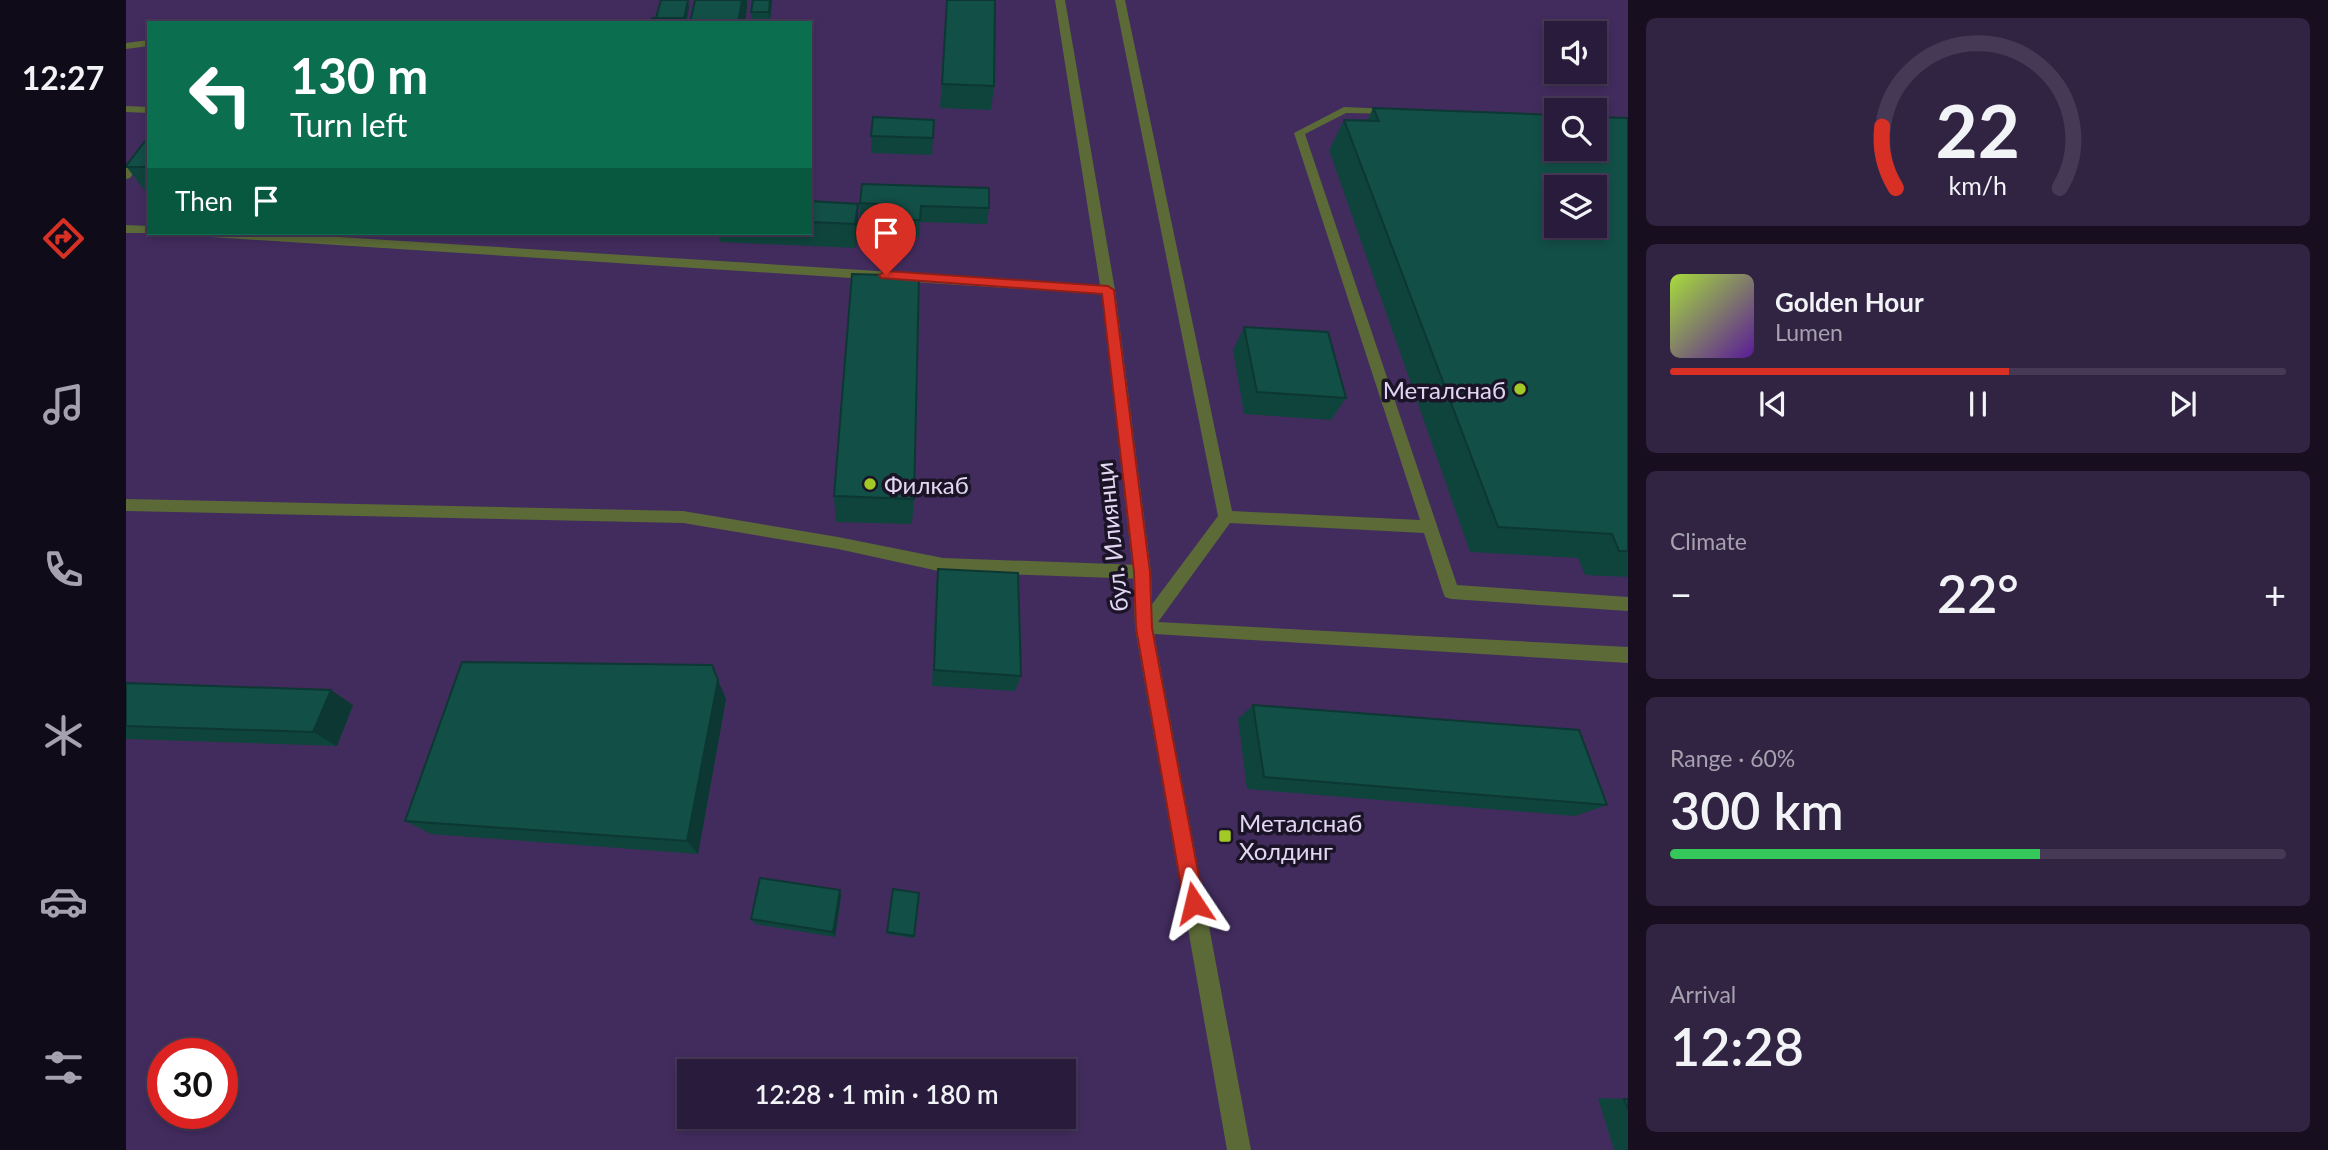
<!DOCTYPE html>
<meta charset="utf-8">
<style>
:root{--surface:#291b3b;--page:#312442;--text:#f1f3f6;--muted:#a5a1af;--line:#453955;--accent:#d93025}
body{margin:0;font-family:Lato,sans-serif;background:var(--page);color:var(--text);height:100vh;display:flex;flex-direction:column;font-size:26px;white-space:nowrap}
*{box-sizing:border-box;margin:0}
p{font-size:23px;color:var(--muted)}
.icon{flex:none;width:38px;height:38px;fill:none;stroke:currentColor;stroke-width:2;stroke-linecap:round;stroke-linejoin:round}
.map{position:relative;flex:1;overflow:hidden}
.details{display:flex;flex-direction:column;gap:18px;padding:18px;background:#170f20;width:700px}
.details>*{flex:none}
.hud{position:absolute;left:21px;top:21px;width:665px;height:214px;border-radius:0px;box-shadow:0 4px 10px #0003,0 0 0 2px var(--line);background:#0b6e4f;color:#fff;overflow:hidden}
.buttons{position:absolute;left:1418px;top:21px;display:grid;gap:14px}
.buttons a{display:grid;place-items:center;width:63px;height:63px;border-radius:0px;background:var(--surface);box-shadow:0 4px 10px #0003,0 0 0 2px var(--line);font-size:35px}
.speed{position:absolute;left:21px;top:1038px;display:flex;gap:14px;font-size:35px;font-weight:700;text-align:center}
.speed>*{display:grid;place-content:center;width:91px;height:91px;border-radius:50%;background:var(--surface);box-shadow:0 4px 10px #0003,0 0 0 2px var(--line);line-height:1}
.speed .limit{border:10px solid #d22;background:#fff;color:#111}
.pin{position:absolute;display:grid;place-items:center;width:60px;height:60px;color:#fff;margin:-72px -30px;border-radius:50% 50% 50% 0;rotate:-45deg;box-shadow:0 0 7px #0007}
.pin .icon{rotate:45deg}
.me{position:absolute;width:77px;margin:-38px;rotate:350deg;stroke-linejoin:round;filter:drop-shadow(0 0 5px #0008)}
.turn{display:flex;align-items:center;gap:24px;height:147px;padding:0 28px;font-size:32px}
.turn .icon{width:91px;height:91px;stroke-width:2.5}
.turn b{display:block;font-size:49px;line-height:60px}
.then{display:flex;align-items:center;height:66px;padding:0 28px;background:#0003;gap:14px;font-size:26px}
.big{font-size:52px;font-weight:600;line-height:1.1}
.details .widget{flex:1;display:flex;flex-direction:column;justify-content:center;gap:10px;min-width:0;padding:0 24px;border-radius:10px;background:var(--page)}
.details .dial{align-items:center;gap:0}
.dial svg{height:182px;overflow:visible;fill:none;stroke:var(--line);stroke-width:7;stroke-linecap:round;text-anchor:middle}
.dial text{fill:var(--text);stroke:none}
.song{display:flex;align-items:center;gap:21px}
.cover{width:84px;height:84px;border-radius:10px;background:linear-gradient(135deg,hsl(80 70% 55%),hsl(270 70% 35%))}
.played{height:7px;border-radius:4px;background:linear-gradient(90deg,var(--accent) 55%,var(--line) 55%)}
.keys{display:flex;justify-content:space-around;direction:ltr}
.heat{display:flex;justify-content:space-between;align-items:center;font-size:38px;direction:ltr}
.charge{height:10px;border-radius:5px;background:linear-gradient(90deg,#34c759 60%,var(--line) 0)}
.trip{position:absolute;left:551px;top:1059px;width:399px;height:70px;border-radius:0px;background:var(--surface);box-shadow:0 4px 10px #0003,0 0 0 2px var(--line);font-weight:600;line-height:70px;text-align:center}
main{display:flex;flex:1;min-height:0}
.menu{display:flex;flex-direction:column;width:126px;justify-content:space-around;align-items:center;background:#100b18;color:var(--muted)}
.menu .icon{width:49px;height:49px}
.menu .active{color:var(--accent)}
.menu b{font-size:32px;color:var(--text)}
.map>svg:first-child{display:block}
.built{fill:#422c5e;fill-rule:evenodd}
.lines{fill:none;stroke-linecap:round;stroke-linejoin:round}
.lane{fill:#5b6a37;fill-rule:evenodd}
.street{fill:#5b6a37;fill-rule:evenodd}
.wall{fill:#0f443d}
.shaded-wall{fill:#0d3732}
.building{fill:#124f47;stroke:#0d3732;stroke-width:2;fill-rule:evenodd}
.route{fill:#d93025;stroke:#8d1f18;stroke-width:2}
.poi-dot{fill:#a3c926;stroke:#1b1326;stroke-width:2.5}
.labels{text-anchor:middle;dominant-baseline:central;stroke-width:7;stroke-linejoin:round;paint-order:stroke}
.poi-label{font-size:24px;fill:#e1d7f2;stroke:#1b1326;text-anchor:start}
.street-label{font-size:24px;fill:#e1d7f2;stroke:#1b1326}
</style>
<main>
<nav class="menu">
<b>12:27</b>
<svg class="icon active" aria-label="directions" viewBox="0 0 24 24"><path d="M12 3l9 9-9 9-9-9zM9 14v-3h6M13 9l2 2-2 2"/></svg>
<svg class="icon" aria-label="music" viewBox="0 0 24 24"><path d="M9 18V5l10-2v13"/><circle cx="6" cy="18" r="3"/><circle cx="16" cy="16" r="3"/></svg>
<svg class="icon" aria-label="phone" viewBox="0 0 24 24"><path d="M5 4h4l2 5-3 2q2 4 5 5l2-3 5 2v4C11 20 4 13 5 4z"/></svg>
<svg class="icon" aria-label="climate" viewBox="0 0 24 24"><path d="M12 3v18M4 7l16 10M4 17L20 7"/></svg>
<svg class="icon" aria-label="car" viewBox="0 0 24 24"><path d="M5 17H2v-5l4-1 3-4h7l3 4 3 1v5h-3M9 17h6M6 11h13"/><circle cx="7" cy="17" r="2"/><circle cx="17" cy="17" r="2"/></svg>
<svg class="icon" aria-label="filters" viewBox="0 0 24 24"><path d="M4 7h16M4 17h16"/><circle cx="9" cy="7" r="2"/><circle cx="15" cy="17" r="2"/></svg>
</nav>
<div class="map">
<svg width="1502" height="1150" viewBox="0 0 1502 1150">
<rect width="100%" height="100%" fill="#37244f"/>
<path class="built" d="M0 0H1502V1150H0ZM23 23H684V233H23ZM1430 33H1468V72H1430ZM1430 110H1468V149H1430ZM1430 187H1468V226H1430ZM37 1054H96V1113H37ZM564 1071H938V1116H564Z"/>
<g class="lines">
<g class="lane">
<polygon points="989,0 999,0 1106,511 1294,520 1168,133 1218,107 1266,109 1270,110 1270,114 1220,113 1179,134 1331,585 1502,597 1502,611 1325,599 1319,597 1317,592 1298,533 1104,523 1032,622 1502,647 1502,663 1012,633 1010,628 1012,623 1092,516"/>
<polygon points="23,40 23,46 0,49 0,43"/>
<polygon points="0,106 23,107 23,113 0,112"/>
<polygon points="23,139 23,150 4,178 0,179 0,168 19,140"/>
<polygon points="0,499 557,511 712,537 817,558 1016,565 1022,567 1024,572 1022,577 1016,579 817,572 712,549 557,523 0,511"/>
</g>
<g class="street">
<polygon points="929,0 939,0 989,290 1025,572 1027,628 1125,1150 1101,1150 1009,628 1007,572 976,294 85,237 78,233 148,233 974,285"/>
<polygon points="0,225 23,226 23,233 28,233 0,233"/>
</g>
</g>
<g class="wall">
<polygon points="646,0 644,20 626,20 625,12"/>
<polygon points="821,0 868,86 865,110 814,108"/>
<polygon points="1247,108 1502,118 1502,577 1459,575 1452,558 1344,552 1203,150 1218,120 1241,121"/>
<polygon points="808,120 806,155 745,153 745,136"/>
<polygon points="23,136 23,191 19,191 0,166"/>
<polygon points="684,201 732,204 732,227 730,248 594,242 592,233 684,233"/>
<polygon points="734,203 863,208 861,224 794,222 793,237 778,236 779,231 750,230 750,220 734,219"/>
<polygon points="1118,327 1220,398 1205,420 1118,414 1107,350"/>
<polygon points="708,496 788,499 786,524 710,522"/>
<polygon points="812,569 895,676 889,691 806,686 810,588"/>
<polygon points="0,683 227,705 211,746 0,739"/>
<polygon points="600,699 572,854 305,834 279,821"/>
<polygon points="1127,705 1481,805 1449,816 1121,789 1112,719"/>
<polygon points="767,889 793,893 787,938 761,934"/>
<polygon points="715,896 709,937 629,924 625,919"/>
<polygon points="1472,1098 1502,1099 1502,1150 1488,1150"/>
</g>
<g class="shaded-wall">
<polygon points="562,0 563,8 560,23 558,23 558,18"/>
<polygon points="616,0 621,0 621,8 619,23 612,23"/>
<polygon points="644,0 646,0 644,20 643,12"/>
<polygon points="732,204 732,227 730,248 729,224"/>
<polygon points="592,680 600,699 572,854 561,841"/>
<polygon points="205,690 227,705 211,746 187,732"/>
<polygon points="714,890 715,896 709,937 707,932"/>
</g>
<g class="building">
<polygon points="535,0 562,0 558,18 530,18"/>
<polygon points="569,0 616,0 612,23 564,23"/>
<polygon points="627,0 644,0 643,12 625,12"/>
<polygon points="821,0 869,0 868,86 816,84"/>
<polygon points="526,18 554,18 553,23 525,23"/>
<path d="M1247 108 1430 115V149H1468V117L1502 118V551H1493L1486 534 1372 527 1218 120 1253 121ZM1430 187H1468V226H1430Z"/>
<polygon points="747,117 808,120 807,138 745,136"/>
<polygon points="23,136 23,167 0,167 0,166"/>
<polygon points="736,184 863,188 863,208 795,206 794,220 779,220 779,215 750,214 751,204 734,203"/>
<polygon points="684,201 732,204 729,224 684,222"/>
<polygon points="726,274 793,276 788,499 708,496"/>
<polygon points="1118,327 1202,332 1220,398 1131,392"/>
<polygon points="812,569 892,573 895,676 808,670"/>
<polygon points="336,662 586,665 592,680 561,841 279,821"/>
<polygon points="0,683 205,690 187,732 0,726"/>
<polygon points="1127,705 1453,730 1481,805 1138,777"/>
<polygon points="634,878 714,890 707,932 625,919"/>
<polygon points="767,889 793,893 788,936 761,932"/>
<polygon points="1498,1099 1502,1099 1502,1110"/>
</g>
<polygon class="route" points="760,271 982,286 988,290 1024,572 1026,628 1078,903 1075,910 1068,913 1061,910 1058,903 1010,628 1008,572 976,294 755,278 753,275"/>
<g class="poi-dot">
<circle cx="1394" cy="389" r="7"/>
<circle cx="744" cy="484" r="7"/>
<rect x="1092" y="829" width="14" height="14" rx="3.5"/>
</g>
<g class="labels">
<g class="poi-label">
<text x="1380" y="389" text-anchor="end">Металснаб</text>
<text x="758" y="484">Филкаб</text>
<text x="1113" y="822">Металснаб<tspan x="1113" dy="28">Холдинг</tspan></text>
</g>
<g class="street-label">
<text transform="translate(985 537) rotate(-96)">бул. Илиянци</text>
</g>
</g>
</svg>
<div class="buttons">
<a><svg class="icon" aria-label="sound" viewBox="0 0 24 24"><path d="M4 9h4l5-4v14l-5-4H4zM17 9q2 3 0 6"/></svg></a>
<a><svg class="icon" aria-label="search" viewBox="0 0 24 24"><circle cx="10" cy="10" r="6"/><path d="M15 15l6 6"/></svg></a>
<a><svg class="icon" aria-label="layers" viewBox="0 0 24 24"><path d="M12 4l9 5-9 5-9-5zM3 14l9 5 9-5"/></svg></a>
</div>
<div class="speed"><div class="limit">30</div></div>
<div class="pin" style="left:760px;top:275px;background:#d93025"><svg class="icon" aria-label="arrive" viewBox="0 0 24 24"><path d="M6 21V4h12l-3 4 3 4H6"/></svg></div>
<svg class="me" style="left:1068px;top:903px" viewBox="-20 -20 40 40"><path d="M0-17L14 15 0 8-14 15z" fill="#d93025" stroke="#fff" stroke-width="4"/></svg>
<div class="trip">12:28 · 1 min · 180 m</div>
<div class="hud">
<div class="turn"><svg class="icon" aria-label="left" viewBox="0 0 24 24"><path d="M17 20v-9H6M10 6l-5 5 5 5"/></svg><div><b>130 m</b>Turn left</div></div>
<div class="then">Then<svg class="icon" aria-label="arrive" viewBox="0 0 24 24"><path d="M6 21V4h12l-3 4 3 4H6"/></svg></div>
</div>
</div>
<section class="details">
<div class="widget dial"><svg viewBox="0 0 100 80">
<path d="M14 69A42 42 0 1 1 86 69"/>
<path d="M14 69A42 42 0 0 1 8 42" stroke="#d93025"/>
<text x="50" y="56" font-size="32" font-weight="700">22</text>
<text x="50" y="72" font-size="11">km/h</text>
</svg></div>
<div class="widget">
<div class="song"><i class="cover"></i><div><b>Golden Hour</b><p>Lumen</p></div></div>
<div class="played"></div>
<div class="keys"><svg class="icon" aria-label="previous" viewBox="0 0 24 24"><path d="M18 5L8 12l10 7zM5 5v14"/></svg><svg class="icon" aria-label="pause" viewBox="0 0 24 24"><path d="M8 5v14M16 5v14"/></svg><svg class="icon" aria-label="next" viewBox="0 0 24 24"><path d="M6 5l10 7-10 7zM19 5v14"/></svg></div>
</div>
<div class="widget"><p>Climate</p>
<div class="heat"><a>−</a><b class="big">22°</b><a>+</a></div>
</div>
<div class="widget"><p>Range · 60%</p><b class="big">300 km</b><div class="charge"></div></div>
<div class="widget"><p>Arrival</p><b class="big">12:28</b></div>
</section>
</main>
